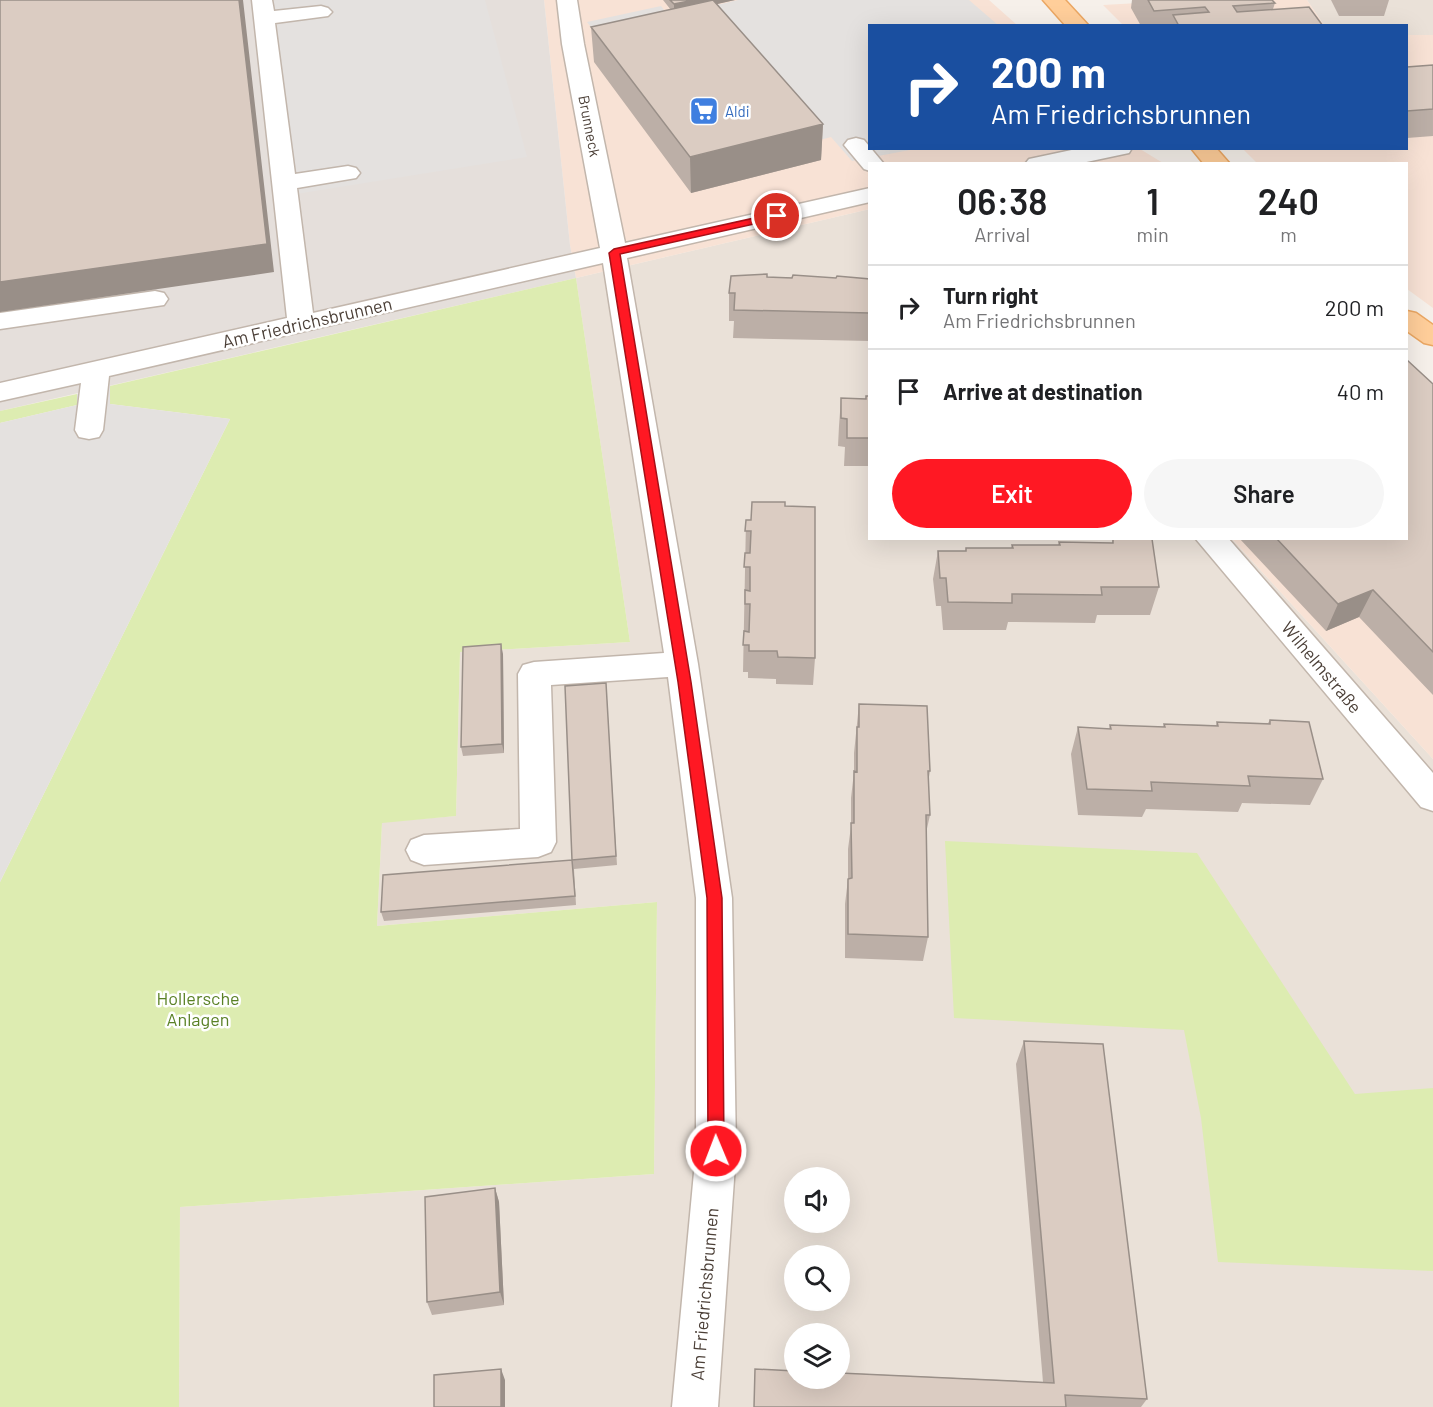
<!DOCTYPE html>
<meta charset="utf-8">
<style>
body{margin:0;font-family:Barlow,sans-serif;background:#f6f6f6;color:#202124;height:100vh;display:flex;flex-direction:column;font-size:22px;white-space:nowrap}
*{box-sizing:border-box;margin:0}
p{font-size:20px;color:#757577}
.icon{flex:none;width:33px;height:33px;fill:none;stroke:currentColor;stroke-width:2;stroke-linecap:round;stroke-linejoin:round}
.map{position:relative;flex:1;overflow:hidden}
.sheet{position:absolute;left:868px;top:162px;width:540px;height:378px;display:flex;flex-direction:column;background:#fff;border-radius:0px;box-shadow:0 6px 24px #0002}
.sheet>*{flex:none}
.banner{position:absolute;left:868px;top:24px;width:540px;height:126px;border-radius:0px;box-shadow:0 6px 24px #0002;background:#1a4fa0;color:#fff;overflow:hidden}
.fabs{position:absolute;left:784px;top:1167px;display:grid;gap:12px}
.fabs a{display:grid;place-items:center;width:66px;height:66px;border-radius:50%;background:#fff;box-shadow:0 6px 24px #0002;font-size:30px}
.pin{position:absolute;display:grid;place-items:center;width:51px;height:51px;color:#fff;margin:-26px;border:3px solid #fff;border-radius:50%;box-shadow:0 2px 6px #0007}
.me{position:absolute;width:66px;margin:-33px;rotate:359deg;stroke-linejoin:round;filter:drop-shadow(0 0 4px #0008)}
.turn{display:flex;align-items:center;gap:21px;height:126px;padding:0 24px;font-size:27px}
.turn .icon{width:78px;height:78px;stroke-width:2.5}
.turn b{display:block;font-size:42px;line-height:51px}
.eta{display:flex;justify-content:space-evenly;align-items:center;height:102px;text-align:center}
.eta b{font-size:36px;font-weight:600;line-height:42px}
.button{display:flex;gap:12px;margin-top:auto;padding:12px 24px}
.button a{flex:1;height:69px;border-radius:36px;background:#ff1823;color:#fff;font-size:24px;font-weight:600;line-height:69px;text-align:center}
.button a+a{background:#f6f6f6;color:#202124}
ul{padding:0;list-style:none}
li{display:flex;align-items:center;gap:18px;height:84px;padding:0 24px;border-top:2px solid #e0e0e0}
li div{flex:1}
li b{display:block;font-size:22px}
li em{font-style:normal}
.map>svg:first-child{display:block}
.residential{fill:#eae1d8;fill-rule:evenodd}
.commercial{fill:#f8e2d5}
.industrial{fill:#e5dfdb}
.green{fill:#ddecb1}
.parking{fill:#e4e1df}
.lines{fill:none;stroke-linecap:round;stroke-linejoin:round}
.minor-casing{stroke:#c2b6ac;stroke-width:3}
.major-casing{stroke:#eba763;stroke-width:3}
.minor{fill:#fff;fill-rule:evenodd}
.major{fill:#ffce9a;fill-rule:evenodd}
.wall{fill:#bcafa7}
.shaded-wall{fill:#998f88}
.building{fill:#dbccc2;stroke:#998f88;stroke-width:1.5}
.route{fill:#ff1823;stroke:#a61017;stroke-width:1.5}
.labels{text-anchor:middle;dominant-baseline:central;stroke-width:5;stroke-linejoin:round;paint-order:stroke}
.far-shop-label{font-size:15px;fill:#366cbe;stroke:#fff;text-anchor:start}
.far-street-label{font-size:15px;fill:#4b3f37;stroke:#fff}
.street-label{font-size:18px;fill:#4b3f37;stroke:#fff}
.park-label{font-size:18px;fill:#5a8126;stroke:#fff}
</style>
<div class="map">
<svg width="1433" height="1407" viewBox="0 0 1433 1407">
<rect width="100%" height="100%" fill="#f6f0ea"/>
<path class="residential" d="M1307,0H1433V35H1407V26L1324,25Z
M870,209V538L1232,539L1433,759V1407H179L180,1207L654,1174L657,902L377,926L382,822L456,816L460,652L630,642L576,278ZM795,1178H840V1222H795ZM795,1256H840V1300H795ZM795,1334H840V1378H795Z"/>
<path class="commercial" d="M544,0H989L1017,25L870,26V148L1140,149L1163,163L870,164V209L576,278L570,245Z
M1192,0H1307L1324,25H1123L1103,5Z
M1407,35H1433V308L1407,289V164L1257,163L1243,149L1407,148Z
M1433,387V759L1232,539L1407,538Z"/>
<path class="industrial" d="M0,0H544L570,245L576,278L0,411Z"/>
<path class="green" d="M576,278L630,642L460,652L456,816L382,823L377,926L657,902L654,1174L180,1207L179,1407H0V882L230,419L110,404V386Z
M77,394V405L0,423V411Z
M945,841L1197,853L1355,1094L1433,1088V1271L1218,1262L1201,1118L1184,1030L954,1018Z"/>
<path class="parking" d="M276,0H485L527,157L296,194L270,3Z
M738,0H969L998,25L870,26V148L915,149L852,161L831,137L809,143L613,56L587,22L661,6L669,16Z
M110,386V404L230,419L0,882V423L77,405V394Z"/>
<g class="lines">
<g class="minor-casing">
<path id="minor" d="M252,0H272L274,11L321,6L328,8L332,12L328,16L275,23L295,174L348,166L356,168L360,173L356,178L297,188L313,313L600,248L562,44L557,0H577L584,44L625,243L870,188V202L627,258L698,664L732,898L736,1151L718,1407H672L696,1151V898L668,677L551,685L556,842L551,852L538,857L424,865L411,860L406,850L411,840L424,835L520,829L518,674L523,665L534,662L664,653L603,263L109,376L103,430L99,437L89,439L79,437L75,430L81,383L0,401V383L287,318Z
M856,138L864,140L884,164H870V171L864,169L844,145L848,140Z
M1081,148H1132L1129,153L1077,164H1025L1029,159Z
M155,291L164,293L168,299L164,305L0,329V313Z
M1195,538H1228L1433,773V811L1421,807Z"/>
</g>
<g class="major-casing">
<path id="major" d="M1043,0H1065L1089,26H1066Z
M1191,148H1216L1230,164H1204Z
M1407,311L1416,313L1433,325V345L1424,343L1407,331Z"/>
</g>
<use href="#minor" class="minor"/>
<use href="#major" class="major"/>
</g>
<path class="wall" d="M663,0H735L716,4L823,124L821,160L691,193L594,62L591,27L671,10Z
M1132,0H1272L1275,3L1273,9L1323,26H1141L1131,8Z
M1331,0H1389L1384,16H1339Z
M1433,65V136L1407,138V67Z
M767,277L870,279V341L733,338L734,321H729V293Z
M1433,384V695L1359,617L1326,631L1239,538H1407Z
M870,396V466H844L845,447L838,446L839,426L841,398L866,399Z
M785,506L815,658L813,685L776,684V679L748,678V672H743L746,520H751Z
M1113,539L1159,587L1150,615H1097L1095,623L1008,622L1006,630H943L941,606H936L933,579L938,551H966V548H1011L1012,545H1058L1059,542L1112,543Z
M503,654L504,753L463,756L461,747Z
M606,683L617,865L574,869L576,905L384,921L381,912L572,860Z
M859,704L930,771L928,783L930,815L926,833L928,937L923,961L845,958V904L848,879V849L851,826V798L854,772V753Z
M1270,720L1323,779L1310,805L1242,803L1238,812L1146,809L1142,817L1078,815L1071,754L1078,727L1109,729L1110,725L1163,727L1164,724L1216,725L1217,722L1268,723Z
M1024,1041L1147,1399L1141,1407H754L755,1369L1043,1382L1016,1064Z
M495,1188L499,1202L504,1305L432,1315L427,1302Z"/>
<path class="shaded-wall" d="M239,0H243L274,272L0,312V282Z
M694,0H735L674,14V4Z
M823,124L821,160L691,193L690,157Z
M1373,590L1359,617L1326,631L1338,604Z
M501,644L503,654L504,753L502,744Z
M495,1188L499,1202L504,1305L500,1292Z
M501,1369L505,1380V1407H501Z"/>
<path class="building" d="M0,0H239L267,244L0,282Z
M670,0H694L674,4Z
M713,0L823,124L690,157L591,27Z
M1148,0H1272L1275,3L1233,6L1237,12L1309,7L1323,26H1179L1173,15L1209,12L1205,7L1154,11Z
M1433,65V109L1407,111V67Z
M767,274V277L792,278L793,275L836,278L837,276L870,279V313L734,310L735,293H729L731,276Z
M1407,360L1433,384V652L1373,590L1338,604L1276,538H1407Z
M866,396H870V438H847V419L841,418V398L866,399Z
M752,502H785V506L815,507V658L778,657L777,651H749V645H743L744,631L749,632L750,604H745V590L750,591V567H744L745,553H750L751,531H745L746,520H751Z
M1113,539H1152L1159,587H1101L1102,595L1012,594V603L948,602L946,578H940L938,551H966V548H1013L1012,545H1060L1059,542L1113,543Z
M501,644L502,744L461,747L463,647Z
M606,683L616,856L572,860L565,686Z
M859,704L927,706L930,771H928L930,815H926L928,937L848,934V879L852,878L851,823H854V771L857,772V727H859Z
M1270,720L1309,722L1323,779L1248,776L1250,786L1151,782L1152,791L1087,789L1078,727L1111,729L1110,725L1165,727L1164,724L1218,726L1217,722L1270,724Z
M572,860L575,896L381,912L383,875Z
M1024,1041L1103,1044L1147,1399L1065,1395L1066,1407H754L755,1369L795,1371V1378H840V1373L1054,1383Z
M495,1188L500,1292L427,1302L425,1197Z
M501,1369V1407H434V1375Z"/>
<path class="route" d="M777,213L781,214V218L620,254L691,682L722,898L724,1151L722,1157L716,1159L710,1157L708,1151L707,898L678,682L609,253L614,249Z"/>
<defs>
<g id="supermarket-square" transform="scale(1.5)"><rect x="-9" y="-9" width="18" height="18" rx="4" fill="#3f7fe0" stroke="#fff"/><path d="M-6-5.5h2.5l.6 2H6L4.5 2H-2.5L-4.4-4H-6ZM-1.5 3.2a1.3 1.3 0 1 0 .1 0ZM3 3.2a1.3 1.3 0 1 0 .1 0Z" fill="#fff"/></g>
</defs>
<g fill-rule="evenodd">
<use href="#supermarket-square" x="704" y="111"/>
</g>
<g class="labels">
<g class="far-shop-label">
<text x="725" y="111">Aldi</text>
</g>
<g class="far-street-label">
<text transform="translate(590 126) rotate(79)">Brunneck</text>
</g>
<g class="street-label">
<text transform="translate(307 322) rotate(-13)">Am Friedrichsbrunnen</text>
<text transform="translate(1322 667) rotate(50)">Wilhelmstraße</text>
<text transform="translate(704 1294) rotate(-85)">Am Friedrichsbrunnen</text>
</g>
<g class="park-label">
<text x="198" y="998">Hollersche<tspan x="198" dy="21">Anlagen</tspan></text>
</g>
</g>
</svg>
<div class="fabs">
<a><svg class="icon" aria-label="sound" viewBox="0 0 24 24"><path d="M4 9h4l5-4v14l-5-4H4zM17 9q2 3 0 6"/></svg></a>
<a><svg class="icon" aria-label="search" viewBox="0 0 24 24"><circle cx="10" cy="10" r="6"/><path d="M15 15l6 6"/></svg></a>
<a><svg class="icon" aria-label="layers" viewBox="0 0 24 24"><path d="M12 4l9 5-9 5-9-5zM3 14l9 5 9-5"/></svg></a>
</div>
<div class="pin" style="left:777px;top:216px;background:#d93025"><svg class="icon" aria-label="arrive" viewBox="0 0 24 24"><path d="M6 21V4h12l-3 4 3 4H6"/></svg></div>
<svg class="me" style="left:716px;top:1151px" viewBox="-20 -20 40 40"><circle r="17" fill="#ff1823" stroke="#fff" stroke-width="3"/><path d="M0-11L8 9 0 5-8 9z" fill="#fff"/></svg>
<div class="banner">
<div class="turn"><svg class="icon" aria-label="right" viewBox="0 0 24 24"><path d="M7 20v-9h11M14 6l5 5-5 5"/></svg><div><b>200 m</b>Am Friedrichsbrunnen</div></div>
</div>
<section class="sheet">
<div class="eta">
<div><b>06:38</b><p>Arrival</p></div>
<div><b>1</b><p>min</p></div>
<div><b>240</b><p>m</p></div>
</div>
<ul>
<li><svg class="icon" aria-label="right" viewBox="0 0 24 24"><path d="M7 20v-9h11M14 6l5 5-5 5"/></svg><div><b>Turn right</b><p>Am Friedrichsbrunnen</p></div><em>200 m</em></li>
<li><svg class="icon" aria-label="arrive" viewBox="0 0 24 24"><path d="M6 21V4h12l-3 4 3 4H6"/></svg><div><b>Arrive at destination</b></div><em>40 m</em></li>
</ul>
<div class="button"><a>Exit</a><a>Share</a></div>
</section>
</div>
